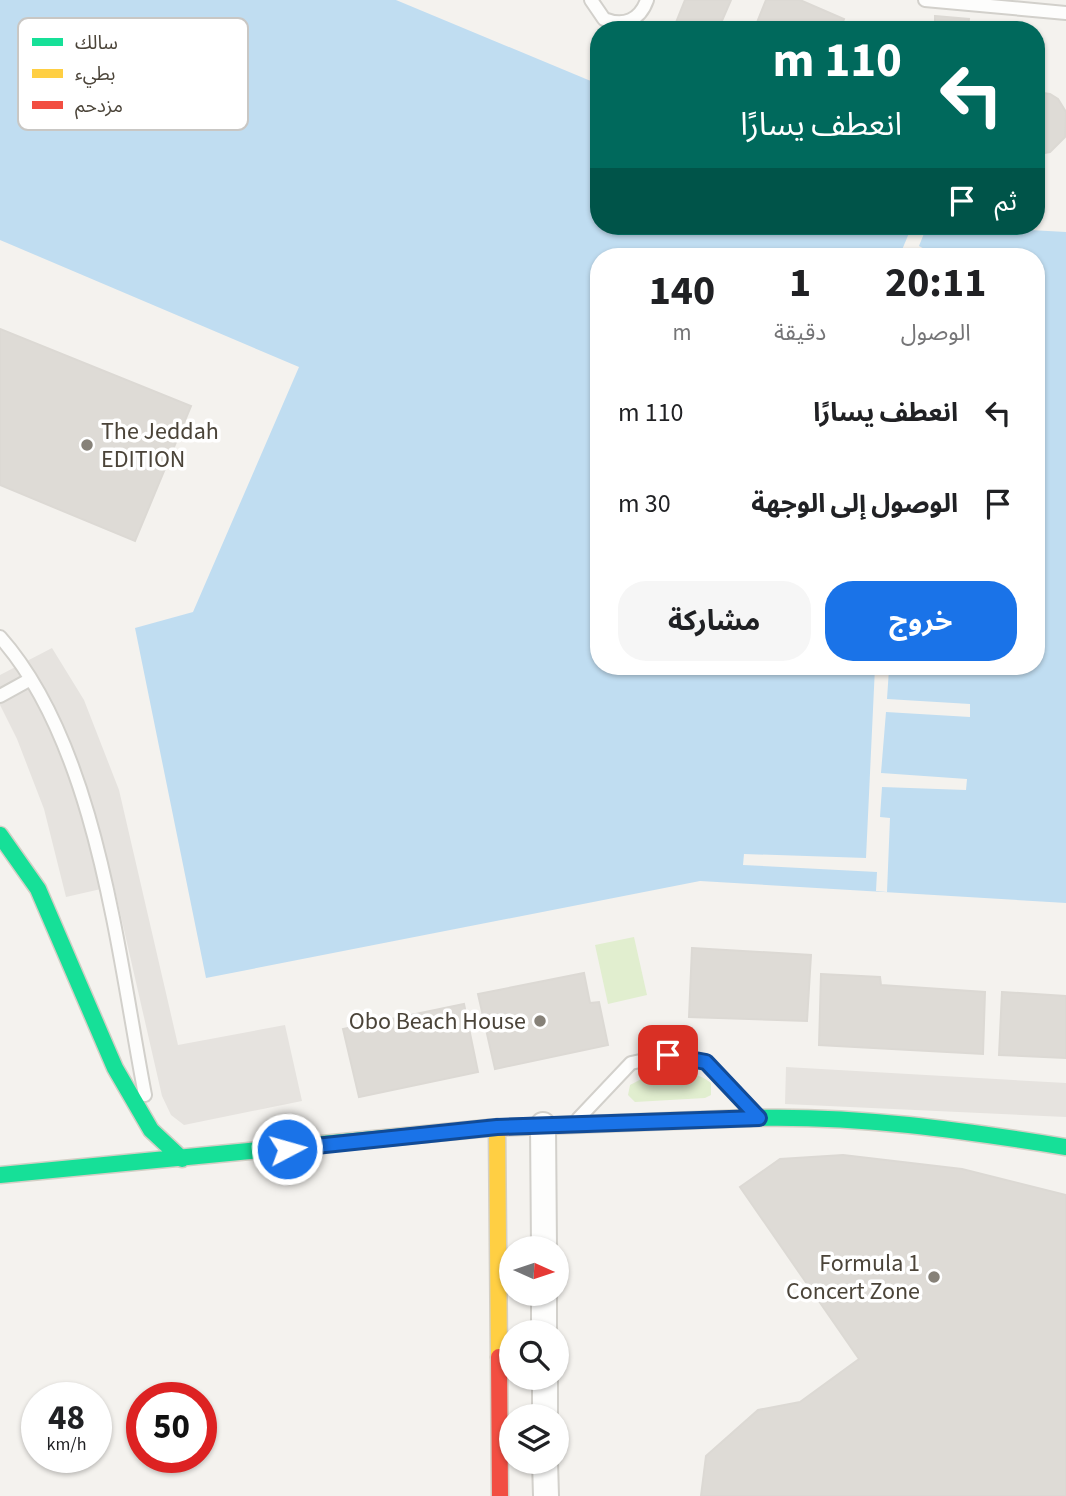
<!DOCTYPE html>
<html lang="ar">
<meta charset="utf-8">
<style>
body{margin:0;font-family:"Source Sans 3","Noto Sans Arabic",sans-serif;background:#f6f6f6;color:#202124;direction:rtl;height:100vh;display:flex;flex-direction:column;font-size:26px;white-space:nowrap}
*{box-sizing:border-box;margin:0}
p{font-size:23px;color:#757577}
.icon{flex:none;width:38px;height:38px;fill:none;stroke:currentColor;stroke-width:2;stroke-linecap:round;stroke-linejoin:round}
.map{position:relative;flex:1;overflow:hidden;direction:ltr}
.sheet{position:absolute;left:590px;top:248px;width:455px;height:427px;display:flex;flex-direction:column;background:#fff;border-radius:28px;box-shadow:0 2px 5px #0004;direction:rtl}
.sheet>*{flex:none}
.top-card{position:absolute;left:590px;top:21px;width:455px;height:214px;border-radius:28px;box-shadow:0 2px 5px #0004;direction:rtl;background:#00695c;color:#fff;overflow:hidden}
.needle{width:46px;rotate:93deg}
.fabs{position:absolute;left:499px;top:1236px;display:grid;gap:14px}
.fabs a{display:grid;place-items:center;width:70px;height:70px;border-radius:50%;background:#fff;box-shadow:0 2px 5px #0004;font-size:35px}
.speed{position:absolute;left:21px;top:1382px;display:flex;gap:14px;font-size:35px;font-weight:700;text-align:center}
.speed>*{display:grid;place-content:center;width:91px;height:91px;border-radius:50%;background:#fff;box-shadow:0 2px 5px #0004;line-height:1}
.speed small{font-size:18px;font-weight:400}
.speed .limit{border:10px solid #d22;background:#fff;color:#111}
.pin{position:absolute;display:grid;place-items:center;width:60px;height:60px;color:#fff;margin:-30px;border-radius:14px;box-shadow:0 4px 10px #0006}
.me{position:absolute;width:77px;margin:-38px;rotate:84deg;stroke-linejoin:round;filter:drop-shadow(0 0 5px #0008)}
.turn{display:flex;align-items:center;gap:24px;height:147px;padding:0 28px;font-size:32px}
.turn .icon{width:91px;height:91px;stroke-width:2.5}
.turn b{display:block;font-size:49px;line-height:60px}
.then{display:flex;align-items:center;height:66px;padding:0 28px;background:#0003;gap:14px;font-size:26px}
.eta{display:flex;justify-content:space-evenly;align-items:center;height:119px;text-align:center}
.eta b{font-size:42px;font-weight:700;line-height:49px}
.action{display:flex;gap:14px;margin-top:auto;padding:14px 28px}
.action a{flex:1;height:80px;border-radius:28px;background:#1a73e8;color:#fff;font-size:28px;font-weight:700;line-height:80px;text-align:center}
.action a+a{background:#f6f6f6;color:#202124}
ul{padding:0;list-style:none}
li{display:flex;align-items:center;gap:21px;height:91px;padding:0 28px}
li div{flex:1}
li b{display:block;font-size:26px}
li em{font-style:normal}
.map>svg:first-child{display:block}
.green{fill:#e1eecf}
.parking{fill:#e6e3df}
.water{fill:#c0ddf1;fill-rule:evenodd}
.pier{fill:#f4f2ee}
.building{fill:#dedbd6;stroke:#dcd9d4;stroke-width:2}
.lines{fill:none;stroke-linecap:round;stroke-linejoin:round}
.lane-casing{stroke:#d2d0cb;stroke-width:16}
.street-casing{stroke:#d2d0cb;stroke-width:28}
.fast-casing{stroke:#d3cfc5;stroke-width:19}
.slow-casing{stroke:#d3cfc5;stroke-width:19}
.jam-casing{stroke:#d3cfc5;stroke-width:19}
.lane{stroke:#fdfdfc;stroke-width:12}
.street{stroke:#fdfdfc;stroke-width:24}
.fast{stroke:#16e098;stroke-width:16}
.slow{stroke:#ffcf43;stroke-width:16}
.jam{stroke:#f24e42;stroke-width:16}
.route-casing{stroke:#114b97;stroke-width:18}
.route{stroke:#1a73e8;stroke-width:12}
.poi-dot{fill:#868178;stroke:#fff;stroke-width:2.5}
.labels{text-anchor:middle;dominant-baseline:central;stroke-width:7;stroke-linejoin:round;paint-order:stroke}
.poi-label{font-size:24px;fill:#4b4439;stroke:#fff;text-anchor:end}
.key{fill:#fff;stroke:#c9c7c4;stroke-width:2}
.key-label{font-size:19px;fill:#4b4439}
</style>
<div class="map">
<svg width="1066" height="1496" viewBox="0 0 1066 1496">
<rect width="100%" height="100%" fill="#f4f2ee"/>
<path class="green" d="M634,937L647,995L608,1004L595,945Z
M673,1072C688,1073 699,1073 711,1083V1095L705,1098L635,1102L628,1095L630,1085L653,1073Z"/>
<path class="parking" d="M52,648L84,700L119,790L178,1045L285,1025L302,1101L184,1125L171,1115L162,1096L114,886L66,897L44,809L17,739L0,705V675Z
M786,1067L1066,1083V1117L785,1104Z"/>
<path class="water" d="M0,0H396L598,84V226H958L1066,232V903L700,881L206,978L135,628L193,612L299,367L0,240ZM598,257H1036V667H598Z"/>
<path class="pier" d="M912,226H927L919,246L926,250L923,257H899Z
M875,667H1000V674L889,669L887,699L970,704V717L886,712L881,773L967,779L966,790L882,787L880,817L890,818L887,892L876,891L877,872L743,865L744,854L866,858Z"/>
<path class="building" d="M685,0H731L718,30H673Z
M766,0H800L844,19L840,30H754Z
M935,16L969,19L968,30H935Z
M1036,92L1050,94L1058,99L1066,112L1065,137L1050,152L1039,154H1036Z
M0,329L191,406L135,541L0,485Z
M692,948L811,955L807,1021L689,1017Z
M584,973L590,1003L599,1002L608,1045L495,1069L478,994Z
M821,974L880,977L881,985L985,992L983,1054L819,1045Z
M1002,992L1066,996V1058L999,1055Z
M464,1004L478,1072L359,1097L343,1029Z
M843,1155L962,1169L1066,1195V1496H701L706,1456L758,1410L800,1402L859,1359L740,1187L780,1159Z"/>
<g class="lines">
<g class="lane-casing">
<path id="lane" d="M591,0L604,19C624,27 640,20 647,0
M925,0L1066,13
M0,637C97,746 118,955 145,1095
M0,696L29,680
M578,1119L631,1063L668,1055L706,1062L754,1112"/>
</g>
<g class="street-casing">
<path id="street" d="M543,1125L544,1248
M544,1293V1332
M545,1377V1416
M545,1461L546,1496"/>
</g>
<g class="fast-casing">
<path id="fast" d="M0,835L38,889L115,1068L151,1130L182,1159
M750,1118C857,1115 961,1130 1066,1147
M0,1175L488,1128"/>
</g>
<g class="slow-casing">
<path id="slow" d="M497,1127L499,1357"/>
</g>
<g class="jam-casing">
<path id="jam" d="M488,1128L750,1118
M499,1357L500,1496"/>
</g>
<use href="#lane" class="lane"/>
<use href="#street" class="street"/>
<use href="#fast" class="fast"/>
<use href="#slow" class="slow"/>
<use href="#jam" class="jam"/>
</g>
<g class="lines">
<g class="route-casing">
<path id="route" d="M287,1149L497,1127L759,1118L706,1062L668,1055"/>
</g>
<use href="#route" class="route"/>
</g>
<g class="poi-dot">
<circle cx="87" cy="445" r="7"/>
<circle cx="540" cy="1021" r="7"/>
<circle cx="934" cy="1277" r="7"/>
</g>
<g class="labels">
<g class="poi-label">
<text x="101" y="431" text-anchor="start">The Jeddah<tspan x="101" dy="28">EDITION</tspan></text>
<text x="526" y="1021">Obo Beach House</text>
<text x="920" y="1263">Formula 1<tspan x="920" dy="28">Concert Zone</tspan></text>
</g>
</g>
<rect x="18" y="18" width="230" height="112" rx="10" class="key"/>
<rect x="32" y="38" width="31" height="8" fill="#16e098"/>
<rect x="32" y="69" width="31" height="9" fill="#ffcf43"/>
<rect x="32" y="101" width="31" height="8" fill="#f24e42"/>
<g class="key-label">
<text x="75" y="49">سالك</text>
<text x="75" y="80">بطيء</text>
<text x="75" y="112">مزدحم</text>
</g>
</svg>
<div class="fabs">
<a><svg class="needle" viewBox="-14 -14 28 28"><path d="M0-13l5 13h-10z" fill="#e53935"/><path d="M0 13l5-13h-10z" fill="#757577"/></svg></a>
<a><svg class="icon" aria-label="search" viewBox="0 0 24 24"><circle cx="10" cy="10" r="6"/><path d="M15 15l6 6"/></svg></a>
<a><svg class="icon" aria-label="layers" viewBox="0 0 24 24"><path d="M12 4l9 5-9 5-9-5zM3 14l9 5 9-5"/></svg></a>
</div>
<div class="speed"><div>48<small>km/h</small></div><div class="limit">50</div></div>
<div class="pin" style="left:668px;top:1055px;background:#d93025"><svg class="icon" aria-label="arrive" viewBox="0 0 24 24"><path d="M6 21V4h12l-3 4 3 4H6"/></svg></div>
<svg class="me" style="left:287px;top:1149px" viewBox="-20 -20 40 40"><circle r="17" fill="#1a73e8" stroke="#fff" stroke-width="3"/><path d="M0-11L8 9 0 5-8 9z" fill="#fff"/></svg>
<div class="top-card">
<div class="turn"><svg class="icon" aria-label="left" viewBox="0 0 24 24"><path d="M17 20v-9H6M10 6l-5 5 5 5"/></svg><div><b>110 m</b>انعطف يسارًا</div></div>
<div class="then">ثم<svg class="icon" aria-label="arrive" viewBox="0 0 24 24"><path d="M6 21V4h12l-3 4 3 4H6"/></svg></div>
</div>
<section class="sheet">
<div class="eta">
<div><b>20:11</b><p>الوصول</p></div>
<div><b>1</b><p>دقيقة</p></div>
<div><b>140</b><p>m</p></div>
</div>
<ul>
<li><svg class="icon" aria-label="left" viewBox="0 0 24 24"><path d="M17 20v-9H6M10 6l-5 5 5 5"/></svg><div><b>انعطف يسارًا</b></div><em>110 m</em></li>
<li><svg class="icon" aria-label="arrive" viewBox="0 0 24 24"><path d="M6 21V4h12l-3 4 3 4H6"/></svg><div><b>الوصول إلى الوجهة</b></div><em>30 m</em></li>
</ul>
<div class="action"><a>خروج</a><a>مشاركة</a></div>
</section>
</div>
